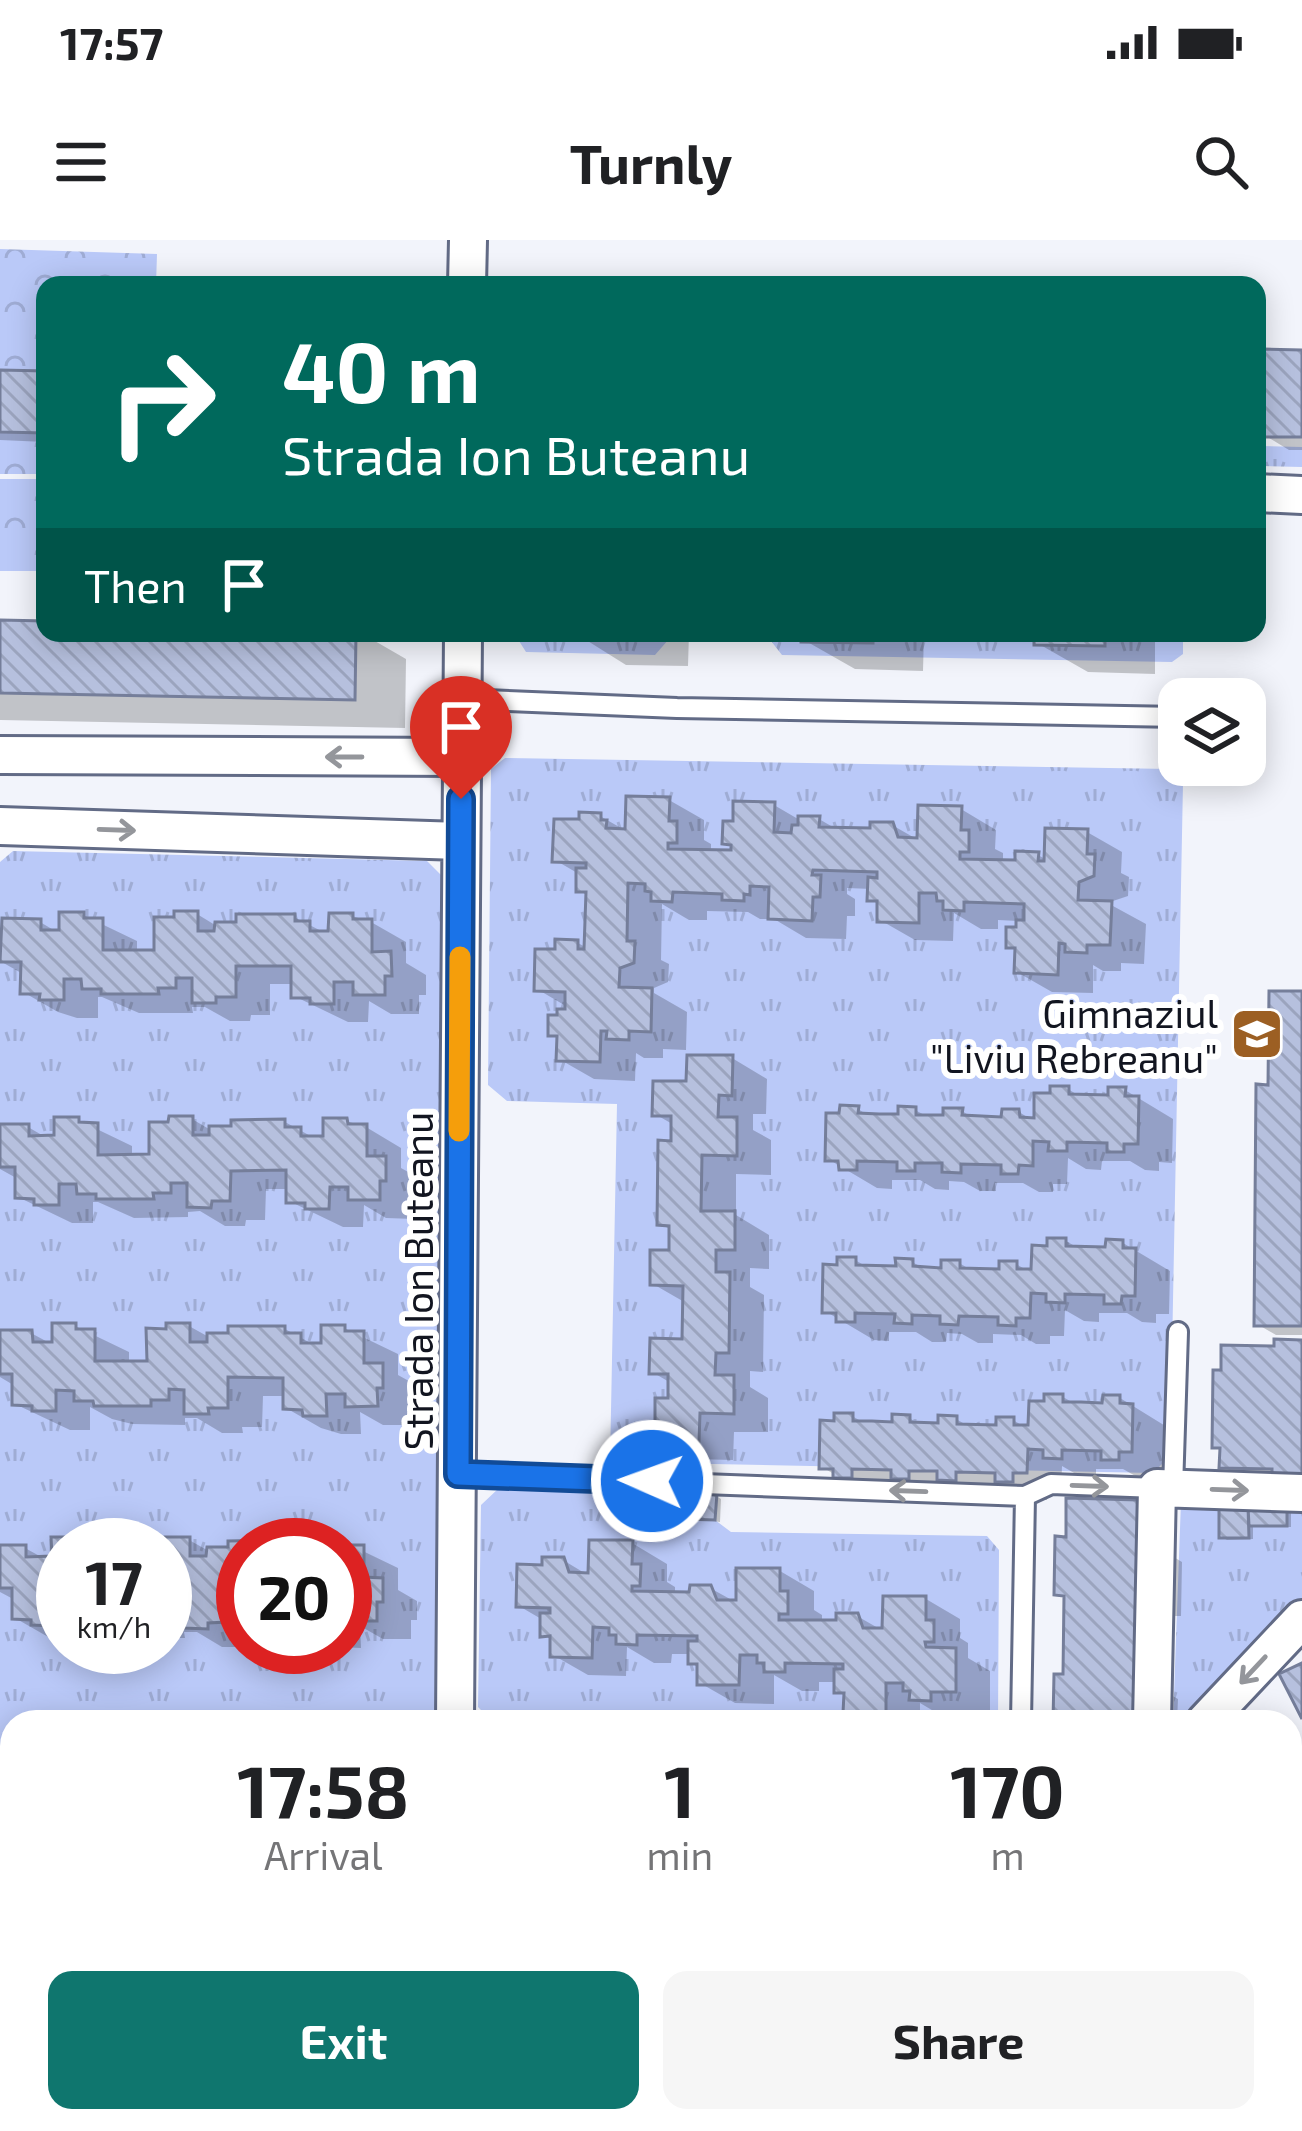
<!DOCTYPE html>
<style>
body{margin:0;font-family:"Exo 2",sans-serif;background:#f6f6f6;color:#202124;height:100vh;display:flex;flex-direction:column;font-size:45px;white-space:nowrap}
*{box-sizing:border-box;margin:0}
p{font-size:39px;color:#757577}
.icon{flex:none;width:66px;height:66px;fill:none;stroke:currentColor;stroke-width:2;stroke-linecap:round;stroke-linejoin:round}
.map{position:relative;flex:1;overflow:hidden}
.side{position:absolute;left:0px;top:1470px;width:1302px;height:423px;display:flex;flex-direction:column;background:#fff;border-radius:36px 36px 0 0;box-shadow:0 6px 30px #0003}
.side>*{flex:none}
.top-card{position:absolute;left:36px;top:36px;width:1230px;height:366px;border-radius:24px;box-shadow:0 6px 30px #0003;background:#00695c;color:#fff;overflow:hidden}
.controls{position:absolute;left:1158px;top:438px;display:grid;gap:24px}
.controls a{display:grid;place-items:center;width:108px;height:108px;border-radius:24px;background:#fff;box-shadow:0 6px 30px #0003;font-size:60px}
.speed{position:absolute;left:36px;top:1278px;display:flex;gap:24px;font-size:60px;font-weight:700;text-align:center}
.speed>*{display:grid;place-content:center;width:156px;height:156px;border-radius:50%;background:#fff;box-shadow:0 6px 30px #0003;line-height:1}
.speed small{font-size:30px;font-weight:400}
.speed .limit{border:18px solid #d22;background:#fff;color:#111}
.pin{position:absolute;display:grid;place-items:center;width:102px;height:102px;color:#fff;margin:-123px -51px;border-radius:50% 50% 50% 0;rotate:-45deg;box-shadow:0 0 12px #0007}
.pin .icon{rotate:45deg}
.me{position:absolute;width:132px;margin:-66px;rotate:272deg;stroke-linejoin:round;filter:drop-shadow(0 0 9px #0008)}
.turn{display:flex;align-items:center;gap:42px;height:252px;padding:0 48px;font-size:54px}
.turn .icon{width:156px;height:156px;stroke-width:2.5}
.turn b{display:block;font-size:84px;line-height:102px}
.then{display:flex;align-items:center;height:114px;padding:0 48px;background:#0003;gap:24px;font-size:45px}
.eta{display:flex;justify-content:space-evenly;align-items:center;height:204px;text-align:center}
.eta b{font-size:72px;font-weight:700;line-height:84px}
.primary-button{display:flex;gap:24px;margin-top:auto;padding:24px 48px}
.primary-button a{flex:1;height:138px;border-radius:24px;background:#0f766e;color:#fff;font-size:48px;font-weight:700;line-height:138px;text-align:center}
.primary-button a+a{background:#f6f6f6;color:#202124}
.status{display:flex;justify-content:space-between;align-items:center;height:84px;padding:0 60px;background:#fff;direction:ltr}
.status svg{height:33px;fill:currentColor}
header{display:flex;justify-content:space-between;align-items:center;height:156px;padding:0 48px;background:#fff;font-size:54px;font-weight:700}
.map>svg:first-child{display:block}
.grass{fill:url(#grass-tufts);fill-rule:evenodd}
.park{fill:url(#park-crowns)}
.shadow{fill:#0003}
.building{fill:url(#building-back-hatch);stroke:#757e9a;stroke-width:3}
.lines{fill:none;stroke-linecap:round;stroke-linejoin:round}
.service-casing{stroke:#626b86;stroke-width:24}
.minor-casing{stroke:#626b86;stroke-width:42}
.service{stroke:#fff;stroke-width:18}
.minor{stroke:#fff;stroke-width:36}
.oneway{stroke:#94969b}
.route-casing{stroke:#114b97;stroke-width:30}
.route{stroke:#1a73e8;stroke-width:21}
.slow{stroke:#f59e0b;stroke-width:21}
.labels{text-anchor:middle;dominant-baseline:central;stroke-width:12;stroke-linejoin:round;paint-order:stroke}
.poi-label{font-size:39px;fill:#121520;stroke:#fff;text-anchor:end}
.street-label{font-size:39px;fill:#121520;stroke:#fff}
</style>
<div class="status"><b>17:57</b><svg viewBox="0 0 49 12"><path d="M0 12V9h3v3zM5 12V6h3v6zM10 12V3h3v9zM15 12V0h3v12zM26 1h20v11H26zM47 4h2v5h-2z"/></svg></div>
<header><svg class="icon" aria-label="menu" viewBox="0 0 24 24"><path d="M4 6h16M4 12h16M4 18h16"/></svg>Turnly<svg class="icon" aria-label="search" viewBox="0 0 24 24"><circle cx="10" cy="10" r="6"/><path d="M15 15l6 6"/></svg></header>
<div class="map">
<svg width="1302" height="1891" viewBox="0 0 1302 1891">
<defs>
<pattern id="grass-tufts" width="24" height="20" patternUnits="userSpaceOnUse" patternTransform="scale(3)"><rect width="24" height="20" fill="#bac9f8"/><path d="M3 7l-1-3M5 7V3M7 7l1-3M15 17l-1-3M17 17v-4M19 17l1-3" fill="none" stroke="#9facd4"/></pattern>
<pattern id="park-crowns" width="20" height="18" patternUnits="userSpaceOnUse" patternTransform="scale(3)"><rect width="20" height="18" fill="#bac9f8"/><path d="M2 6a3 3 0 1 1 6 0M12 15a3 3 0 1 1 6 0" fill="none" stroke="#9facd4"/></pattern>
<pattern id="building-back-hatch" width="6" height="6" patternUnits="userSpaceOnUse" patternTransform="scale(3)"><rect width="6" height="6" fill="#b6c0de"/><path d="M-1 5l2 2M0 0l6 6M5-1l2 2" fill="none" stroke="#9ba4be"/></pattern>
</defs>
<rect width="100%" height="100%" fill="#f2f4fb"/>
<path class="grass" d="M1262,206L1302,207V227L1262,226Z
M514,393L637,398L638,393H669V399L655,415L526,412Z
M771,393L873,402V393H1034V405L1104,406L1105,393H1183V414L1172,422L782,415L771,401Z
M505,518L1171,529L1183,543L1170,1216L1153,1233L610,1222L617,864L507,861L488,845L491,529Z
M13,611L427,621L444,638L438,1482H12V1635H0V622ZM63,1305H165V1407H63ZM243,1305H345V1407H243Z
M499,1248L683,1251L682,1279L715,1280L731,1292L987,1296L999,1310L998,1482H493L478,1467L481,1265Z
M1181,1261L1302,1265V1366L1186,1482H1173Z
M0,1695L12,1696V1881H157V1891H0Z
M328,1881H506V1891H327Z
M598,1881H795L797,1891H598Z"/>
<path class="park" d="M0,9L157,14L156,45H45V234H0Z
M0,239H45V331H0Z"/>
<path class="shadow" d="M1302,113V210H1289L1264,195Z
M0,133L45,134V202L0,200Z
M0,383L45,384V393H361L406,419L405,488L0,480Z
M575,393H689L688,426L626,425Z
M804,393H924L923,431L855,429L804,400Z
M1037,393H1155V434L1088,432L1037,403Z
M669,560L704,580V600L711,604V613H734V608L725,603L774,565L798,579H819L838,590L873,591L892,585L920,601L961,569L996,590L995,609L1003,613V623L1038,615L1047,620L1087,592L1122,612L1121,633L1129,637L1128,656L1113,661V666L1146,684L1144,724L1121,723V731H1103L1093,725V753L1052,752L1017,732L1018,712L1009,706L1018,690L1019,681L998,680V689H981L954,673L953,701L915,700L880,680V665L870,659L871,649L847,648V654L855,659V676H847L846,699L806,698L774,679H760L748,672L707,671V680H689L662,664L661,720L669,724L668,742L654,748V753L687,772L686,810L663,809V818H644L636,813L635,841L594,839L559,819L560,800L551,794L576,772L537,749L558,712L578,703L587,708L588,656L579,650V634L555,620L582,582L600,576L628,592Z
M197,674L215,685L294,677L327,694L352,676L371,682L406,702V723L426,735V755H419V774H391L369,761L368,782H348L294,756V744H270V775H251L250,781H230L205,767H192L193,773H139L102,757H98V778H77L58,772L23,752V734L0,721V701L40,682L62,695L83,675L137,701V713H157Z
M1302,754V1095H1276L1257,1084L1271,848Z
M732,818L767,839L766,874H753V890L771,900V935L736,934V975L769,995V1029L750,1028V1047L764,1055L763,1132L750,1131V1147L768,1158V1192H734L733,1220L693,1219L658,1199L671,1161V1143L652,1132L685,1102L686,1063L653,1044L672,1013V990L660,984L674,885L655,874L689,844Z
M1068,849L1081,857L1110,858L1125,850L1173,879L1172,923L1159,922V931L1145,930L1130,921H1102L1101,930L1086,929L1068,918L1067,944H1053V952H1039L1023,943H995L996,951H980L964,942L949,941V950L935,949L920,940H892V949L877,948L828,919L858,869L871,877H901L915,870L930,878L962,871L975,879L1004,880L1019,872L1037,883Z
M192,879L209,889L285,882L316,899H327L346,881L366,887L401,908V928L421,939L420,959H414V979L386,978L364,965L363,987H343L289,961V949H266L265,980H246L245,986H225L200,971L188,972V977L134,978L98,962H93V983H72L18,957V939L0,929V887H28L47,898H57L78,880L132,906V917H152Z
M1066,1001L1080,1009L1108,1010L1123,1003L1170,1031L1169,1074H1156V1083L1142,1082L1127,1073H1099V1082L1084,1081L1065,1070L1064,1096H1050V1104H1036L1021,1095L993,1094V1103H978L962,1094L947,1093L946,1102H932L916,1092H889V1101L874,1100L825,1071L840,1028L855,1020L869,1028L899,1029L912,1022L927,1030L944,1031L959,1023L973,1031L1002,1032L1016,1024L1030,1032L1050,1009Z
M75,1086L129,1112V1124H150L169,1092L189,1086L207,1096L285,1089L316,1106H324L344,1088L398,1114V1135L418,1146V1166H412V1185H383L360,1172L361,1194H341L321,1188L286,1168V1156H263L262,1187H242L243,1193H222L197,1178H185V1185L132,1184L112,1179L90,1167V1190H70L15,1164V1146L0,1137V1093H31L55,1106Z
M1302,1103V1245L1241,1237L1222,1226L1223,1210L1215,1206L1277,1109Z
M1063,1157L1077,1165L1105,1166L1120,1158L1167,1187L1166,1230H1153V1238H1139L1123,1229H1096V1237H1081L1062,1226L1061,1252H1048L1047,1260L871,1256L822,1227L837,1184L852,1176L866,1184L896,1185L909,1178L923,1186H941L956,1179L970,1187L999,1188L1013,1180L1031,1191Z
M716,1256L721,1259L720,1282L685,1277Z
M1222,1269H1286L1291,1272V1287H1253V1299L1227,1300L1222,1297Z
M54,1300H75L83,1305H63V1400L50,1398L15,1378V1360L0,1352V1308H25L45,1319H55Z
M189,1300L207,1310H231V1304L284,1305H243L242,1407H222L197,1392H184L185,1398H165V1306Z
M1069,1300L1172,1316L1182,1322L1181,1376H1171L1169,1454L1178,1459L1177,1482H1056L1066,1437L1067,1359L1057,1354Z
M344,1302L398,1328V1350L417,1361V1380H411V1399H383L360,1386L361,1408L338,1407H345V1305H323Z
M632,1303L667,1324V1342L675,1347V1355L710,1348L739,1364L780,1331L814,1351V1370L822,1375V1383L857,1376L885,1392L926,1359L960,1379V1398L968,1403V1418L990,1431V1470H965V1479H947L920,1463V1482H865L846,1471L847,1457L837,1451V1442H819V1451H802L774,1435V1464L735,1463L700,1443V1428L691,1423V1414H672L671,1423H654L627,1407L626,1436L588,1435L553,1415V1400L543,1395V1380L519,1366L545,1328L563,1320L591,1337Z
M1290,1634L1302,1658V1891H1285L1280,1881H1290Z
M0,1739L12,1740V1814L0,1813Z"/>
<path class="building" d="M1263,109L1302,110V197H1261Z
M0,130L45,131V193L0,192Z
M0,380L45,381V393H356L355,460L0,453Z
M572,393H638V398L572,397Z
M801,393H873V403L801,402Z
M1034,393H1105V406L1034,405Z
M626,556L670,557L669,581H677V603H668V609L731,610V605L722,604L723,581H733V561L775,562L774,592L791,593L792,585H798V576H820L819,587L870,588V582H893L898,597L917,598L918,565L962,566L961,590H969V612H960V619L1015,620V611L1039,612L1038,621H1044L1045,588L1088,589L1087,614H1095L1094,636L1079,642L1078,660L1112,661L1110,705H1087V713L1065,712V704L1059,703L1058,735L1014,733L1015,708H1006V687H1016V680H1024V664L964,662V671L943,670V661H937L936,653H919V683L877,682V661H867L868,637L877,638V632L813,630L812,635H821L820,657H813L812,681L768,679L769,647L750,646V655L744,654V661L722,660V654L673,652L672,662L651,661V652L645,651V644L628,643L627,701H635L634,723L620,728L619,747L652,748L651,792L629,791V800L606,799L607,791H601L600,822L556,821L557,796H548V775H557V769H565V752L534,751L535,709H555V699L578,700V709H584L586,652H576V628H586V623L552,622L554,579H579V572L601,573V580H607L606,588L625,589Z
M174,671H198V691H214L215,682H236V674H295V681H310V691H328L329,673H353V679H372V712L391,711L392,736H385V755H353V742H334V764H310V758H291V726H236V757H216V763H192V738H176V748H158L159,754H101V749H82L81,739H64V760H39L40,754H20L21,722H0L2,678L41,679V690H59V672H84V678H103V710H154V677H174Z
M1269,751H1302V1086H1254L1256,844L1268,845Z
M687,815H733L732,856L719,855L718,877H737V916L702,915L701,971H735V1010H716V1032H730L729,1113H716L715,1135H734V1174L700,1173L699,1202L655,1201V1158H668V1134H649L650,1098L682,1099L683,1046L650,1045V1010H669V986L657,985L658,900L671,901V876H652L653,841H686Z
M1050,846H1069V854L1108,855V847H1126L1125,856H1139L1138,904H1124V912H1107V903L1067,902V911H1048L1049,902L1033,901V926L1019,925L1018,934H1001V925L961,924V933L942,932V923H915V931H897V922L857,921V930H839L838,921H825L826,873H839L840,865L859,866L858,873L879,874H898V866L916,867V875H943V868H963L962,875L1001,877L1002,869H1019L1020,877L1034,878V853H1050Z
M169,876H193V895H209V886H231V880L285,879V887H301V896H323V878H347L348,884H367V916H386V941H380V960H348V947H330L329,969H305V963H286V930L231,931L230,961H212L211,968L187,967V943H171V953H153L154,959H96V954H77L76,944H59V965H34V959L15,958V927H0V884H29V896L54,895V877H79V882L98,883V915L149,914V882H168Z
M1047,998H1066V1006L1105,1007L1106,999L1123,1000V1008H1136L1135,1056H1122L1121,1064H1104V1055L1065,1054V1063L1046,1062V1054L1031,1053L1030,1078H1016V1086L998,1085V1077L959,1076L958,1085L940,1084V1076L912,1075V1084L894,1083L895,1074L855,1073V1082H836V1073H822L823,1024L837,1025V1017H856V1025L896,1026L895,1018L913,1019V1026L941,1028V1020H960V1028L999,1029V1021H1017V1029H1031L1032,1005L1047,1006Z
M52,1083H76V1089H95V1121H147L146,1088L166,1089V1083H190V1102H207V1093H228V1086H285V1093H301V1103H321V1085H345V1091H364V1123H383V1148H377L378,1166L345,1167V1154H326L327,1176H303L302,1170L283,1169V1138L228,1137V1168H208L209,1174H184V1150L169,1149V1160H151V1166H94L93,1161H74V1151L56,1150V1171H32V1166L12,1165V1134H0V1090H32L33,1102H52Z
M1274,1099L1302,1100V1236H1272V1229L1219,1228L1220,1208H1212L1213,1130H1221V1105L1274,1106Z
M1044,1154H1063V1162H1081L1102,1163L1103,1155H1120V1163L1133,1164L1132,1212H1119V1220H1101V1211L1062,1210V1219L1043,1218V1210L1028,1209L1027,1233H1013V1242H995V1233L956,1232V1241L937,1240V1231H909V1239H891V1230L852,1229V1238H833V1229H819L820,1180L834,1181V1173H853V1181H872L892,1182V1174L910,1175V1182L938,1183V1175L957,1176V1184L996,1185V1177H1014V1185H1028L1029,1161H1044Z
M683,1251L717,1253L715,1280L682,1279Z
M1066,1258L1139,1260L1138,1298H1148L1143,1482H1053L1054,1434H1063L1064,1356L1054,1355L1055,1296L1066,1297Z
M1219,1266H1248L1249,1298H1219Z
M1248,1266H1287V1286H1249Z
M51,1297H76V1303L95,1305H63V1365L56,1364L55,1386L31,1385V1380L12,1379V1348H0V1305H26V1317L52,1316Z
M165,1297H190V1316H206L207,1307H228V1301L282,1300V1305H243V1352H228L227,1382L208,1383V1389L184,1388V1364H168V1374H165V1305H146L165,1303Z
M320,1299H344L345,1305H364V1337L383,1338V1362H377V1381H345V1305H320Z
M589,1300H633L632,1324H641L640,1346H632V1351L689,1352L690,1345H711L717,1360H736V1328H780V1351H788V1374H779V1380H836V1373H858L863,1388H882L883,1356H926V1380H934V1402H925L926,1407L956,1408V1452H931V1461L909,1460L910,1451H903V1443H886V1474L843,1473L844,1453H834V1429H843V1424L785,1423V1432H764V1423H757V1415H740L739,1445H697V1424H688V1401H697V1396L637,1395V1405L616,1404V1395H609V1388L593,1387L592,1418L550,1417V1396L540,1397V1373H550V1368L516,1367L517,1324L542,1325V1317H564L569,1332L588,1333Z
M1302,1423V1479L1279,1434Z
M0,1525H12V1599H2Z
M1290,1694L1302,1718V1891H1282L1277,1881H1290Z
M0,1736H11V1802H0Z
M673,1887V1891H629V1888Z"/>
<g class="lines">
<g class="service-casing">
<path id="service" d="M462,459L677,468L1179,477
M458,1235L1025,1256L1051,1244L1157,1248
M1173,1249L1178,1092
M1021,1482L1025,1256
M1290,1606L1302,1631
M1216,1881L1220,1891"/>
</g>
<g class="minor-casing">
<path id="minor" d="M467,45L468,0
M1257,253L1302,255
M0,515L461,517
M0,586L460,601
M455,1482L463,393
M1152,1482L1157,1248L1302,1253
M1205,1482L1302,1379
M0,1665H12
M549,1891V1881"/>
</g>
<use href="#service" class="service"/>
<use href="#minor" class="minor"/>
</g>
<defs><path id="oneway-shaft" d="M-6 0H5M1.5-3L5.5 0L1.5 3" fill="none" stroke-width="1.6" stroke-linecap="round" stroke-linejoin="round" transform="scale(3)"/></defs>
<g class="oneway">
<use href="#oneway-shaft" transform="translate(344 517) rotate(-180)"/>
<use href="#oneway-shaft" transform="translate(117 590) rotate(2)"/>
<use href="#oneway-shaft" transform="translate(1090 1246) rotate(2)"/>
<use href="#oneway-shaft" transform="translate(1230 1250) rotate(2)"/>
<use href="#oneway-shaft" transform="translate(908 1251) rotate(-178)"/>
<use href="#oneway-shaft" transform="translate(1253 1430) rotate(133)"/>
</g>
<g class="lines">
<g class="route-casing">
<path id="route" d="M461,559L458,1234L652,1241"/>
</g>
<use href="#route" class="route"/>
<path class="slow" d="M459,891L460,717"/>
</g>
<defs>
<g id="school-square" transform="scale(2.7)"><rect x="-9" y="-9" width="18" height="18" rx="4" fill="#9c5f23" stroke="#fff"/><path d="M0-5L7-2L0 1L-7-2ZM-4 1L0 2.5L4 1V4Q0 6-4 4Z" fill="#fff"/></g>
</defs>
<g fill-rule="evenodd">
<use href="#school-square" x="1257" y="794"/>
</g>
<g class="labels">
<g class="poi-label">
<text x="1218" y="772">Gimnaziul<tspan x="1218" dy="45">"Liviu Rebreanu"</tspan></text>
</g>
<g class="street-label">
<text transform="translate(417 1041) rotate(-90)">Strada Ion Buteanu</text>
</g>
</g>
</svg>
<div class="controls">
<a><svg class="icon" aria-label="layers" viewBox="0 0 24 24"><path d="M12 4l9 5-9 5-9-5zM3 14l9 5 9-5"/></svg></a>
</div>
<div class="speed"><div>17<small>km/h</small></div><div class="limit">20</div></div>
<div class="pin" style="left:461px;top:559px;background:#d93025"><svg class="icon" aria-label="arrive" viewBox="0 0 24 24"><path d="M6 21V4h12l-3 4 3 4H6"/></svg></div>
<svg class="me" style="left:652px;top:1241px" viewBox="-20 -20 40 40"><circle r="17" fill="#1a73e8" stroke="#fff" stroke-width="3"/><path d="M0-11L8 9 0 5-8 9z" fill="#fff"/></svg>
<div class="top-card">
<div class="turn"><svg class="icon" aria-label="right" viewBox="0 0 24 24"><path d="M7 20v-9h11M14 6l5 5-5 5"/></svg><div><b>40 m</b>Strada Ion Buteanu</div></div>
<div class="then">Then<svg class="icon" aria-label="arrive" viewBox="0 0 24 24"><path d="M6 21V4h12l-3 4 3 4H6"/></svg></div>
</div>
<section class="side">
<div class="eta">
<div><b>17:58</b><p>Arrival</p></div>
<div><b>1</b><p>min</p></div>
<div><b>170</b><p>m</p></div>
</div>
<div class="primary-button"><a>Exit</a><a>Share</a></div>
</section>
</div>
